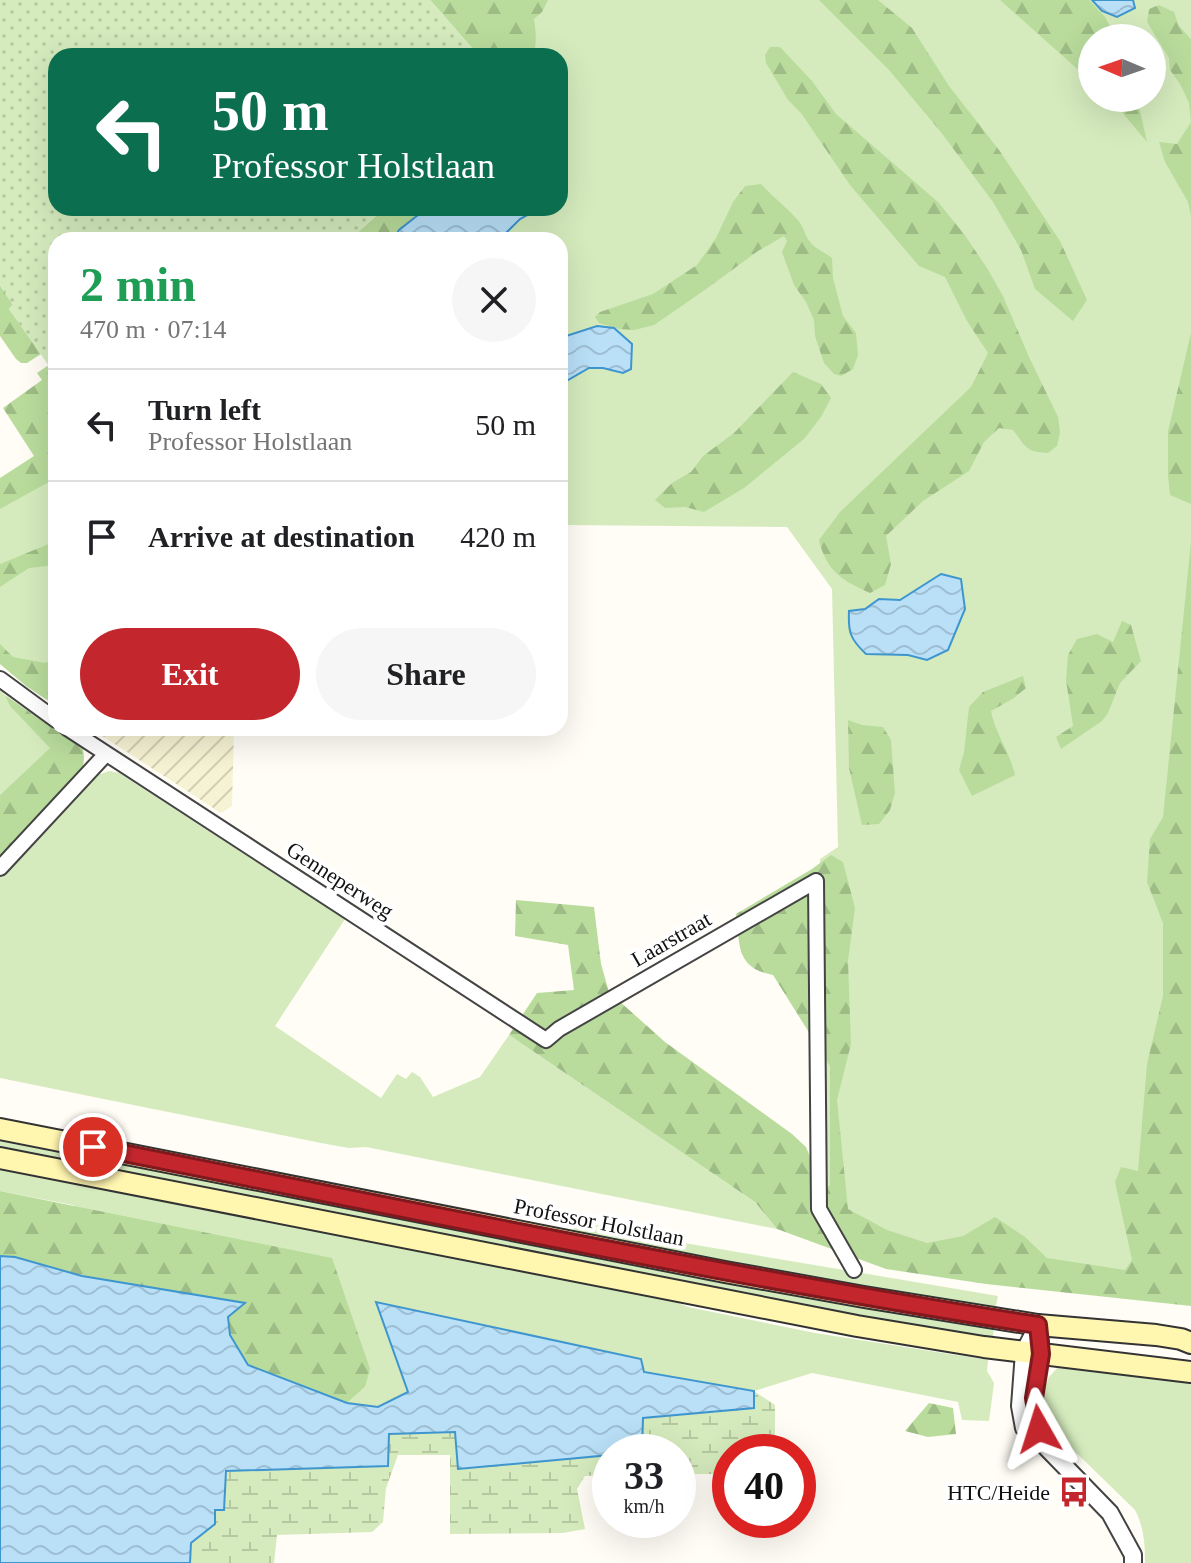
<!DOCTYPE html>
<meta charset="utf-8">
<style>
body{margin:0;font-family:Georgia,serif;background:#f6f6f6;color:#202124;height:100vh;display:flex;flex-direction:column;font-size:30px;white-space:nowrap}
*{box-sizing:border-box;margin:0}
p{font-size:26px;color:#757577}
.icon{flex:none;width:44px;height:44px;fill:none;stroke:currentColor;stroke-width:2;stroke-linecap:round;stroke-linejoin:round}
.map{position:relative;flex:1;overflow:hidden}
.details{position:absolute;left:48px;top:232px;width:520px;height:504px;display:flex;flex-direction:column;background:#fff;border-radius:24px;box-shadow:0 8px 32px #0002}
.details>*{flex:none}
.banner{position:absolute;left:48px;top:48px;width:520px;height:168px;border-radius:24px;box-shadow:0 8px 32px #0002;background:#0b6e4f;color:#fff;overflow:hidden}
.needle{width:52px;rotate:272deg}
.fabs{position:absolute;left:1078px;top:24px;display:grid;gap:16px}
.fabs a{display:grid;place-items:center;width:88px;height:88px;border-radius:50%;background:#fff;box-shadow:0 8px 32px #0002;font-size:40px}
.speed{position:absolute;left:592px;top:1434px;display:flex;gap:16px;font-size:40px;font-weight:700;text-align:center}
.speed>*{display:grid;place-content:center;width:104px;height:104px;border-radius:50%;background:#fff;box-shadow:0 8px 32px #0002;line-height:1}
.speed small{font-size:20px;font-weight:400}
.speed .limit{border:12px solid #d22;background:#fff;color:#111}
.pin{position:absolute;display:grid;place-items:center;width:68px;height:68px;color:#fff;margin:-34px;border:4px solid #fff;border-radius:50%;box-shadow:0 2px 8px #0007}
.me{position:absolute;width:88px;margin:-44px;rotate:354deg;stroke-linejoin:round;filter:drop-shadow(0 0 6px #0008)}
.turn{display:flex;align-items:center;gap:28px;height:168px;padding:0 32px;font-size:36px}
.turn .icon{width:104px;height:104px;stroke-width:2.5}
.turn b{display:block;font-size:56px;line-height:68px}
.round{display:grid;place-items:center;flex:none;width:84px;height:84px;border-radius:42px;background:#f6f6f6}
.head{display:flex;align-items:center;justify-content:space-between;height:136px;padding:0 32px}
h1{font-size:48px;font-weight:600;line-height:60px;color:#1e9e55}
.button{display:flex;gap:16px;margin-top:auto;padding:16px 32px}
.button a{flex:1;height:92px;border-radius:48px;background:#c4262e;color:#fff;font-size:32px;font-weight:600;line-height:92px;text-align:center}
.button a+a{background:#f6f6f6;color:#202124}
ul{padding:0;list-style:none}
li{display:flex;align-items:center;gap:24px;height:112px;padding:0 32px;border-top:2px solid #e0e0e0}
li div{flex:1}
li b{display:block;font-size:30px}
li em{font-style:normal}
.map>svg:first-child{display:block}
.farmland{fill:url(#farmland-furrows)}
.grass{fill:#d5ebbd;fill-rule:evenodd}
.forest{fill:url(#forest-firs)}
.wetland{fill:url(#wetland-marsh)}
.park{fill:url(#park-dots)}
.water{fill:url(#water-waves);stroke:#3f96cf;stroke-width:2}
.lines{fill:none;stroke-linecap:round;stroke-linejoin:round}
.minor-casing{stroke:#444;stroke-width:18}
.tertiary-casing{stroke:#444;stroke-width:20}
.secondary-casing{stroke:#333;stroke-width:24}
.minor{stroke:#fff;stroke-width:14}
.tertiary{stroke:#fff;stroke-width:16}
.secondary{stroke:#fff6b0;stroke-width:20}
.route-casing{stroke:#7f191e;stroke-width:20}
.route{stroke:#c4262e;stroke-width:14}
.labels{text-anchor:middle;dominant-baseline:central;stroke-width:8;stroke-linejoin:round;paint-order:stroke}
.street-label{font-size:22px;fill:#111;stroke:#fff}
.poi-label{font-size:22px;fill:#111;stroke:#fff;text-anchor:end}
</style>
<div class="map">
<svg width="1191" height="1563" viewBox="0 0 1191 1563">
<defs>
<pattern id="farmland-furrows" width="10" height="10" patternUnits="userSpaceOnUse" patternTransform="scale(2)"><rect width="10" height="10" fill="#f6f3d4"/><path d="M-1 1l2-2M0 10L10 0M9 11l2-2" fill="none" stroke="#d2cfb5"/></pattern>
<pattern id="forest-firs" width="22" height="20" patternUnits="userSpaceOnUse" patternTransform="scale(2)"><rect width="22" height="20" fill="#b9dc9c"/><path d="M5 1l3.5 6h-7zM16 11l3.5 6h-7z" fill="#9ebc85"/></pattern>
<pattern id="wetland-marsh" width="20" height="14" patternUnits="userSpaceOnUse" patternTransform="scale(2)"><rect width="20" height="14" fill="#d5ebbd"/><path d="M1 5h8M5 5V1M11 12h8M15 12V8" fill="none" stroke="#b6c8a1"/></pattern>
<pattern id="park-dots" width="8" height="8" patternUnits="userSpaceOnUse" patternTransform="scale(2)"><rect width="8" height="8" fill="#d5ebbd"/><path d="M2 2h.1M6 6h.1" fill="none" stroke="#b6c8a1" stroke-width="1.8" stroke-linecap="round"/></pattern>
<pattern id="water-waves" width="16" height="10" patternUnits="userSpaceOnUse" patternTransform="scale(2)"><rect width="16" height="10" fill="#b9e0f7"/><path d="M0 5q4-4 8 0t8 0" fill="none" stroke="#9ebfd3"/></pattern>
</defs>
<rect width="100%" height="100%" fill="#fffdf5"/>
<path class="farmland" d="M90,728H234L232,806L221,813Z"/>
<path class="grass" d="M512,0H1191V1178L1188,1292L988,1274L825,1203L820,859L838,847L832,589L787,527L560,525V240H358L398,208H560V56H481ZM1092,38H1152V98H1092Z
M56,454V665L29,684L0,654V490Z
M0,690L5,695L11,706L51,748L0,795Z
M109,771L119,773L345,919L275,1026L381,1098L397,1074L406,1079L412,1072L420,1077L433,1097L480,1077L509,1035L755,1202L777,1229L366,1147L349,1148L326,1144L0,1078V876L98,775Z
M0,1138L994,1327L993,1337L860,1317L0,1150Z
M0,1165L654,1293L688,1307L815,1333L988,1360L987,1371L994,1383L989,1421L962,1420L958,1402L812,1373L754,1391L644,1372L641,1359L376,1303L408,1393L378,1407L347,1403L365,1387L73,1205L0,1191Z
M574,1220L684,1243L998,1296L995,1310C853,1289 713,1261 573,1231Z
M1069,1364L1191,1377V1563H1145C1145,1543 1144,1528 1135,1510L1058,1435L1045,1417L1042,1405L1043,1392L1049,1377L1058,1367Z"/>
<path class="forest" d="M430,0H548L542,12L534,19C536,31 537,44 533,56H479Z
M819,0H878L912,28L949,86L999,150L1060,241L1087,300L1073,321L1035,289L1021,250L993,202L940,131L889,70Z
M1000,0H1089L1105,17L1116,38H1092V82Z
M1159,5L1174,12L1179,26L1191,39V216L1188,202L1165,162L1159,142L1177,144L1191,122L1189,103L1180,84L1170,70L1169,58L1147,22L1149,9Z
M770,47H780L812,81L836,114L938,202L964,234L987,268L1003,296L1029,357L1058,417L1060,432L1057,446L1048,453C1027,453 1025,446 1013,430L999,428L984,442L969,471L923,501L886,536L891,564L885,585L870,593C843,581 826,571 819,540L840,512L971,387L988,353L967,321L945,277L919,266L850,185L801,113L788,100L766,63L765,55Z
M1110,98H1137L1147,142Z
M761,184C773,197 786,207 798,220C804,227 805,237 811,243C816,249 826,253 832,258L833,278L843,316L856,333L858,355L853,369L841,376L834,374L824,363L815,336L814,320L806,302L794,285L782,252L787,241L784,236L758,251L702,292L654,325L634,330L619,329L599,323L595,317L600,312L653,294L697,265L716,238L733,202L745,186Z
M385,208H427L397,233L383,240H349Z
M0,285L13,305L9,309L41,354L27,363H21L16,359L0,336Z
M1191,333V504L1170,495L1168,476V431Z
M49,365L56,376V478L0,509V478L34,456L3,408L42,380L37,373Z
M793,372L821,384L831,398L821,417L804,439L744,488L704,512L685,507L665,508L655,500L672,483L691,472L703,456L734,433Z
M56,541V565L29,568L0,587V564Z
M1191,542V1306L986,1284L886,1269L777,1229L755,1202L509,1035L537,993L574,990L568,945L515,936L516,900L594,907L601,964L609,992L665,1042L792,1134L806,1147L823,1188L830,1186V1066L773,975C736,968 740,946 736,914L812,869L831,855L843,862L855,908L848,961L851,1044L837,1100L848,1209L887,1230L927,1243L963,1236L995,1217L1025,1237L1047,1258L1125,1270L1132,1260L1115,1182L1121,1167L1138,1171L1147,1064L1163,996V923L1147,882L1150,839L1163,817Z
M1122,621L1131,625L1141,661L1120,683L1108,713L1102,721L1061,749L1056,737L1073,726L1066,680L1068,655L1077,639L1097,634L1113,642Z
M0,644L13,657L45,663L56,660V706L26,686L0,664Z
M1023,676L1026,688L1014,698L991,711C995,733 1010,752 1015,775L972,796L959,770L964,752L969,707L983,692Z
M5,695L83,749L84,758L83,767L0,858V795L50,748L10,706Z
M848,720L862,725L883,727L891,740L895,793L890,810L879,824L862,825L849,768Z
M0,1191L332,1258L370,1369L365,1387L347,1403L248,1365L230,1335L228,1317L244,1304L82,1276L15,1257L0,1256Z
M929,1403L953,1408L956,1434L928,1437L905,1431Z"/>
<path class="wetland" d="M754,1391L775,1405V1452H730V1474H678V1452H642L643,1418L753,1408Z
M455,1432L458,1469L610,1455V1475L585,1476L577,1489L585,1529L563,1533L450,1534V1455H398L386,1488L383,1522L372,1532L277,1535L274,1563H190L191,1543L214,1524L215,1510H224L226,1471L388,1466L389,1434Z"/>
<path class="park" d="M0,0H430L479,56H56V208H385L349,240H56V376L9,309L13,305L0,285Z"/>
<path class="water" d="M1092,0H1133L1135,8L1117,17L1102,11Z
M427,208H540L520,219L499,240H393L399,230Z
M597,326L614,328L632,344L631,369L623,373L603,368H589L568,380L560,375V338Z
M941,574L961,579L965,609L948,650L927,660L908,655L866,654C850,639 848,632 849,611L865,609L879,599L900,600Z
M0,1256L15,1257L82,1276L245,1303L228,1317L230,1335L248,1365L347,1403L378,1407L408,1392L376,1302L641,1359L644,1372L754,1391V1408L643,1418L642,1452H610V1455L458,1469L455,1432L389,1434L388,1466L226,1471L224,1510H215V1524L191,1543L190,1563H0Z"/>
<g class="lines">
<g class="minor-casing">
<path id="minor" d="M0,679L56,720
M67,728L546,1040L559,1029L816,881L819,1209L854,1270
M0,868L106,754"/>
</g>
<g class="tertiary-casing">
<path id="tertiary" d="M1038,1325L1024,1352L1020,1406L1024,1428L1044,1445L1110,1513L1133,1555V1563
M1040,1342C1041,1360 1035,1376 1034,1394C1033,1411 1039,1429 1044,1445"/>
</g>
<g class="secondary-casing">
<path id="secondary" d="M0,1129L725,1272L864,1297L1038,1325L1156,1335L1181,1339L1191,1343
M0,1158L857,1326L984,1347L1191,1372"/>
</g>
<use href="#minor" class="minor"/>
<use href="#tertiary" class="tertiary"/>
<use href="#secondary" class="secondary"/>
</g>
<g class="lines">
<g class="route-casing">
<path id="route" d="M93,1147C407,1209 721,1276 1038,1325L1041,1354L1034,1398L1039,1429"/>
</g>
<use href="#route" class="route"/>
</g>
<defs>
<g id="bus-bare" transform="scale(2.4)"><path d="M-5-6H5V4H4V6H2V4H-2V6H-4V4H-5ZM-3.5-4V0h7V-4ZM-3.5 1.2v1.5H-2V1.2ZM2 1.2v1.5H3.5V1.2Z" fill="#c4262e" stroke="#fff" stroke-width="2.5" paint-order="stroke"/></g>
</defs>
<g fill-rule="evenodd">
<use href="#bus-bare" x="1074" y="1492"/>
</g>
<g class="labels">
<g class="street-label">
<text transform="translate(340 880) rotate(33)">Genneperweg</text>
<text transform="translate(671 939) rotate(-30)">Laarstraat</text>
<text transform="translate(599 1222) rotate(11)">Professor Holstlaan</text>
</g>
<g class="poi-label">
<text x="1050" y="1492">HTC/Heide</text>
</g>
</g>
</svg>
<div class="fabs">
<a><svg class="needle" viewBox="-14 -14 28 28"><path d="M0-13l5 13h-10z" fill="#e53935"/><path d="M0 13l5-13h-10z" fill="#757577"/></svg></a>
</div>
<div class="speed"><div>33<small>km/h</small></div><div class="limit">40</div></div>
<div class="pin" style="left:93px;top:1147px;background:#d93025"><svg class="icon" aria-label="arrive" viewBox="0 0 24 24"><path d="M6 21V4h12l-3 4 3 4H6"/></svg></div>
<svg class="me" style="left:1039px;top:1429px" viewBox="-20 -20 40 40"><path d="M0-17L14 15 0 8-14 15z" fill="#c4262e" stroke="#fff" stroke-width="4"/></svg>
<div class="banner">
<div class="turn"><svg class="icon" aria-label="left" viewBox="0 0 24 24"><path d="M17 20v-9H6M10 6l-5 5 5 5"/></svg><div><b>50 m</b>Professor Holstlaan</div></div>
</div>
<section class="details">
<div class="head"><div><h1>2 min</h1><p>470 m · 07:14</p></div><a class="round"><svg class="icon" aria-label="close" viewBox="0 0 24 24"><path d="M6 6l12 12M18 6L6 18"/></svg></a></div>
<ul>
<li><svg class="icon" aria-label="left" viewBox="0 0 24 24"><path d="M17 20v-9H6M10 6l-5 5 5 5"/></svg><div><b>Turn left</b><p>Professor Holstlaan</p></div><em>50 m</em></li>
<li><svg class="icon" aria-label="arrive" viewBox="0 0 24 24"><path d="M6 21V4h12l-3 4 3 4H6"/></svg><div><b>Arrive at destination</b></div><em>420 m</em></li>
</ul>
<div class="button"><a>Exit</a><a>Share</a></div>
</section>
</div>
